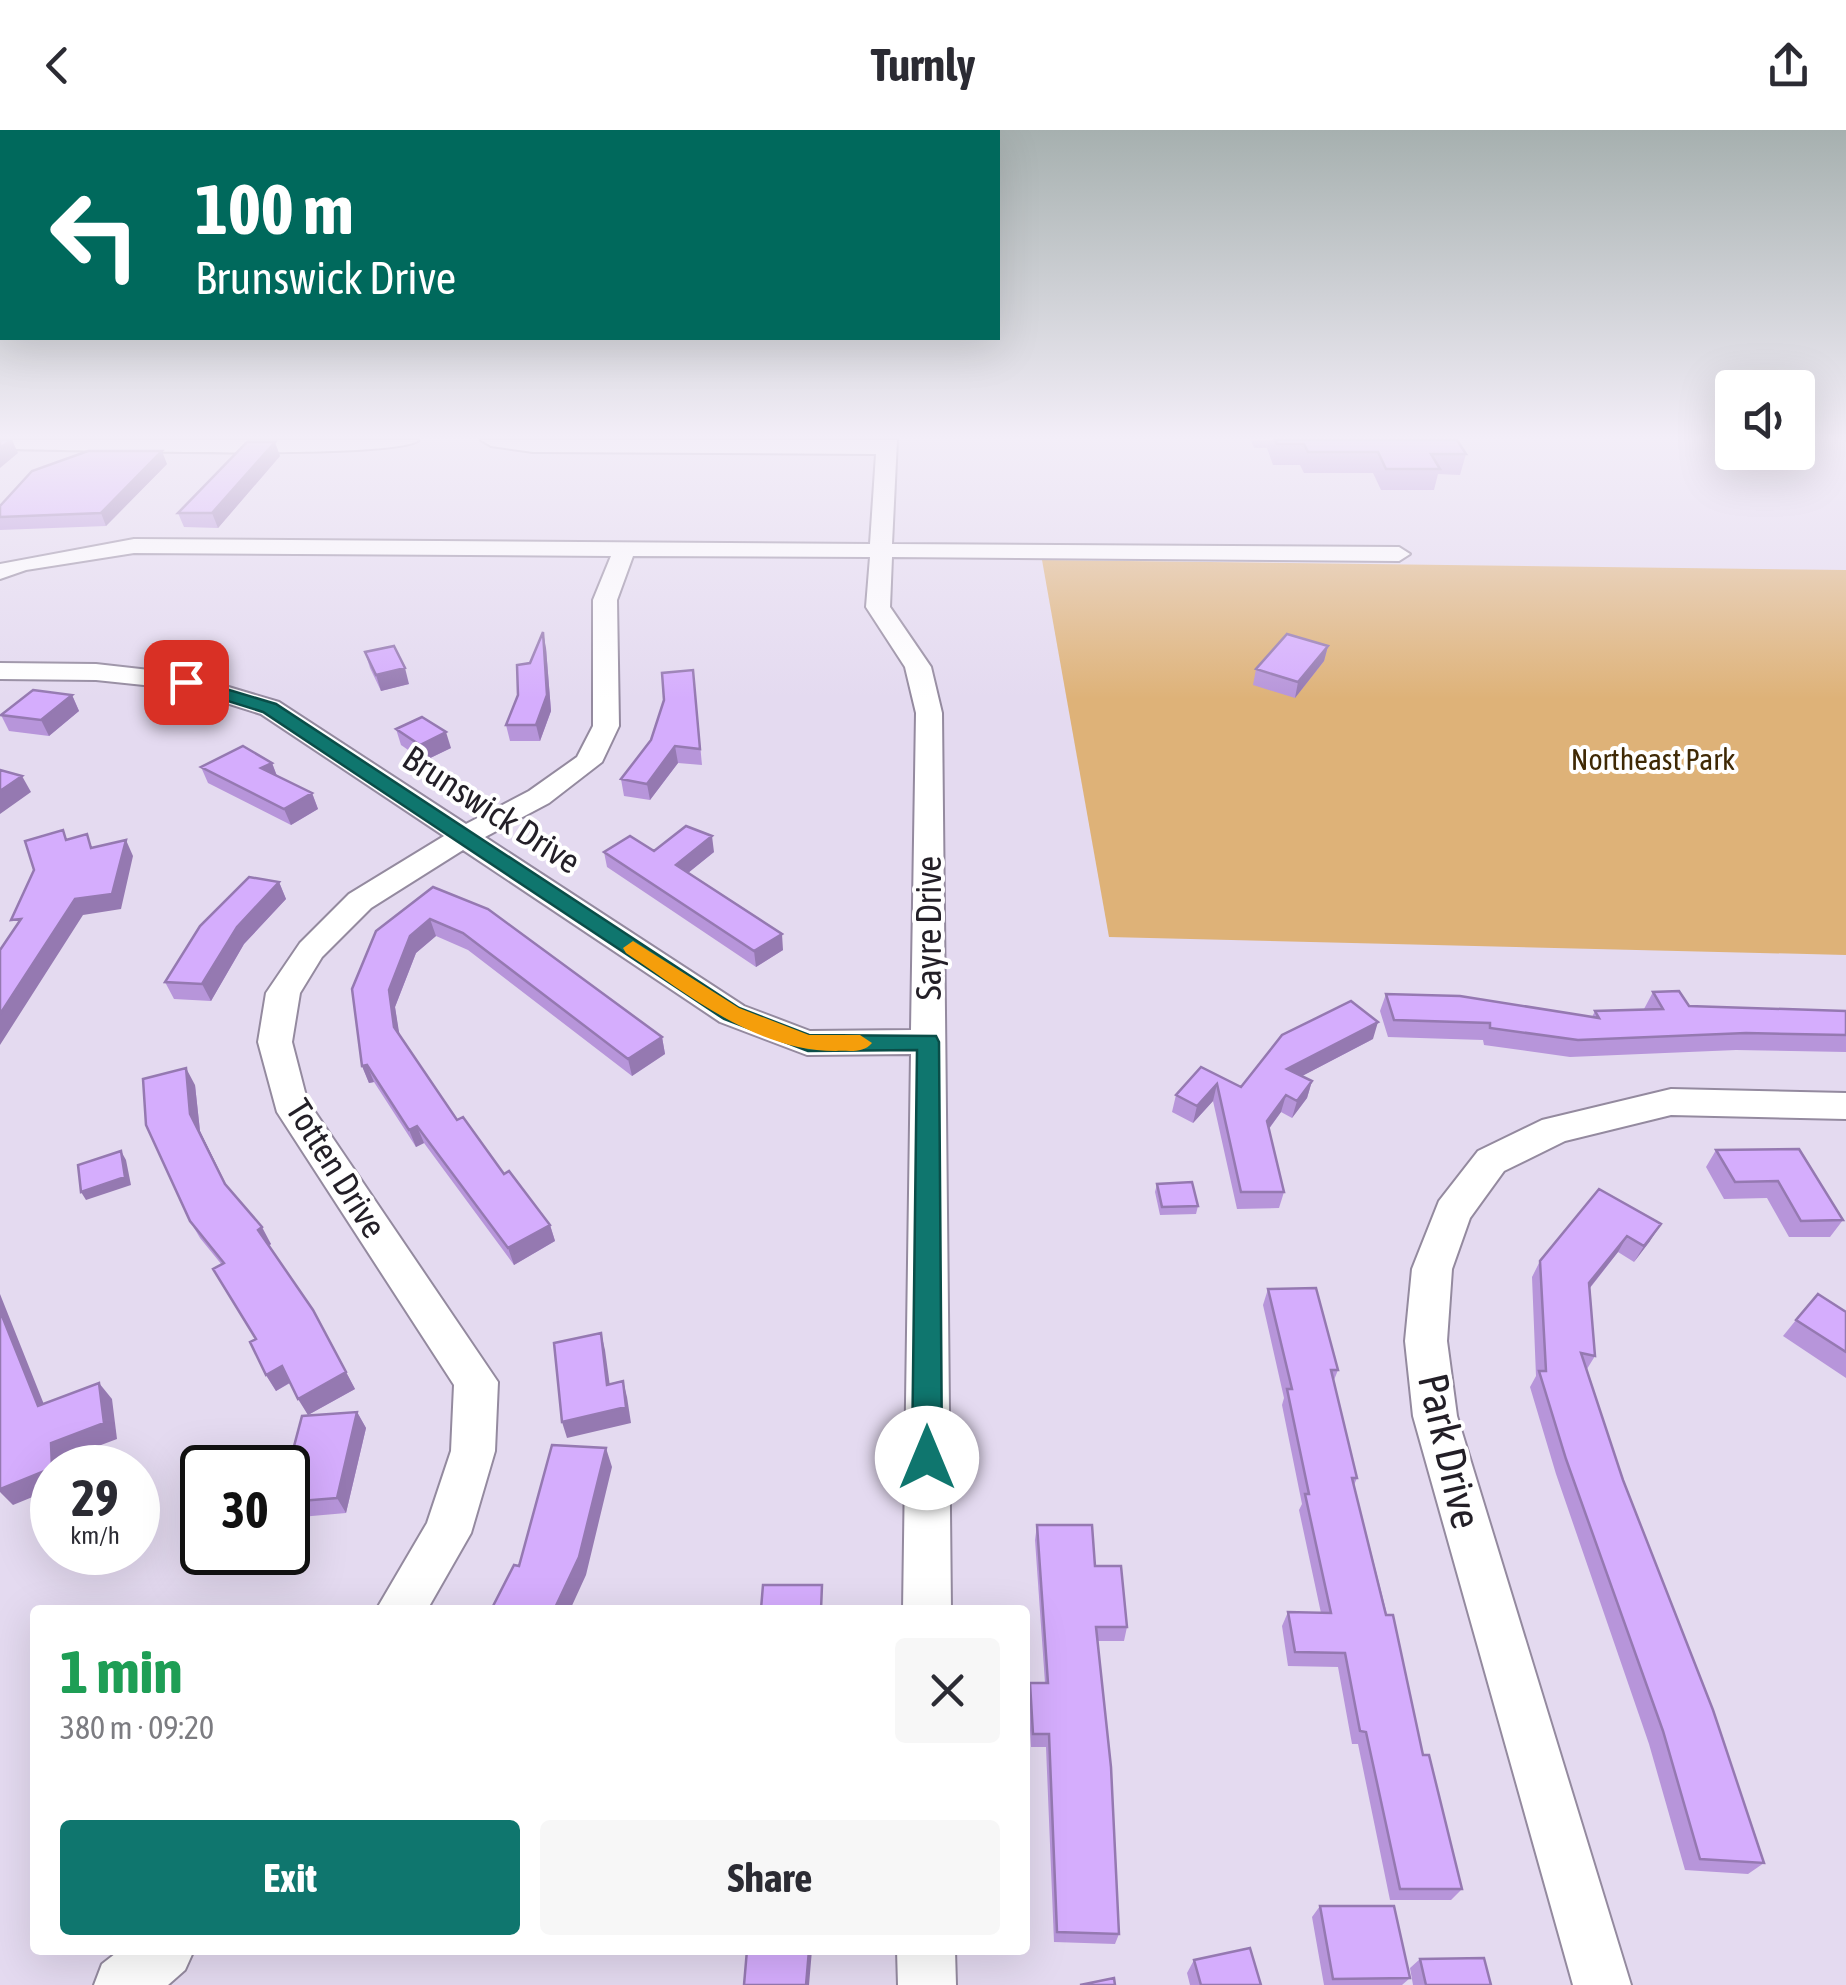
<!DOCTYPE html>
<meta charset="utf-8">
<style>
body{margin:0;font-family:"Asap Condensed",sans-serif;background:#f7f7f7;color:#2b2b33;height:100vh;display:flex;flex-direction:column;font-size:38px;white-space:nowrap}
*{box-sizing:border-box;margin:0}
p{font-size:32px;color:#7c7c81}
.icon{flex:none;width:55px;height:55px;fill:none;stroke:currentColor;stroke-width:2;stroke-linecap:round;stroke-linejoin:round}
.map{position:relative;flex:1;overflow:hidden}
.details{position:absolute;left:30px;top:1475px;width:1000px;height:350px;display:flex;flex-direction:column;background:#fff;border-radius:10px;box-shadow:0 10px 40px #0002}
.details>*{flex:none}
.banner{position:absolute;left:0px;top:0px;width:1000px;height:210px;box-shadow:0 10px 40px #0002;background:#00695c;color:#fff;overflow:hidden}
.fabs{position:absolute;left:1715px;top:240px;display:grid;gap:20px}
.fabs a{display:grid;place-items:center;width:100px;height:100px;border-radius:10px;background:#fff;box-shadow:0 10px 40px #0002;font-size:50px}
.speed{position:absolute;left:30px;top:1315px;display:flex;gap:20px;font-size:50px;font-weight:700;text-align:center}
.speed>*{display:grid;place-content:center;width:130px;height:130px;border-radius:50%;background:#fff;box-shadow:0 10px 40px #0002;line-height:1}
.speed small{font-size:25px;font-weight:400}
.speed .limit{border:5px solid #111;border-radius:15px;background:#fff;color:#111}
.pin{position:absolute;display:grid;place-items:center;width:85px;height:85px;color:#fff;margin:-42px;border-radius:20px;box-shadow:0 5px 15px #0006}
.me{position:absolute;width:110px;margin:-55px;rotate:0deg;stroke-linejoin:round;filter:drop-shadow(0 0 8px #0008)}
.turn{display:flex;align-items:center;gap:35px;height:210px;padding:0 30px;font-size:45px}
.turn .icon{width:130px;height:130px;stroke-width:2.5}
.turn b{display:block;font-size:70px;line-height:85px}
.round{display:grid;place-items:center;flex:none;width:105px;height:105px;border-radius:10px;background:#f7f7f7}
.headline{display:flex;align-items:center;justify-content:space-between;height:170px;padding:0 30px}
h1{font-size:60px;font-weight:700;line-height:75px;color:#1e9e55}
.primary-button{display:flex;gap:20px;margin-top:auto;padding:20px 30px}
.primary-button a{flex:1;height:115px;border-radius:10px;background:#0f766e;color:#fff;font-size:40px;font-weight:700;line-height:115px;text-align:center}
.primary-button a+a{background:#f7f7f7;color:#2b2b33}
header{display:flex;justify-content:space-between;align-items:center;height:130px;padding:0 30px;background:#fff;font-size:45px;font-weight:700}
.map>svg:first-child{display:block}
.green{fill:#deb278}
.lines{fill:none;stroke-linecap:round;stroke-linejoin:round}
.street-casing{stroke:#948a9f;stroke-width:4}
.street{fill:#fff;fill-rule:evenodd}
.wall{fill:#b795da}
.shaded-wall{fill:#9579b1}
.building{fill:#d5adfd;stroke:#9579b1;stroke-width:2.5}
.route{fill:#0f766e;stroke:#0a4d48;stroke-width:2.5}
.slow{fill:#f59e0b}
.labels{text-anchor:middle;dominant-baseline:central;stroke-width:8;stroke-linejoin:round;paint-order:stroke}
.far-park-label{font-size:30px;fill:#3f2905;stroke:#fff}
.street-label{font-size:35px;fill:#231f27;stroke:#fff}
.near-street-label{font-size:42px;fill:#231f27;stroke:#fff}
</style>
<header><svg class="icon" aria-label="back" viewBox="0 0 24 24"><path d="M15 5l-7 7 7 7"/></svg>Turnly<svg class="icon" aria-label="share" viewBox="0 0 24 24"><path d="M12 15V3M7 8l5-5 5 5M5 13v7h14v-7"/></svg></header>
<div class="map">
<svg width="1846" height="1855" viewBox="0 0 1846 1855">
<rect width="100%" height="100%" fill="#e4daf0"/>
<path class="green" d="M1042,430L1846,440V825L1109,807Z"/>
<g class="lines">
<g class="street-casing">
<path id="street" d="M0,310H419C395,331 56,319 0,319Z
M481,310H897L892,414L1399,417L1410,424L1399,431L892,427L890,477L931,537L942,583L951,1480H903L911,924L807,925L720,892L463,720L371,778L322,827L300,863L292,912L307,970L498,1252L495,1321L471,1403L427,1480H376L427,1393L451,1321L454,1255L277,982L258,912L266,863L300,813L349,764L444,706L261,584L182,559L96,550L0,549V533L96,534L185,544L279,572L466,694L529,661L577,627L593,596V470L611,426L134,423L26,440L0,449V434L134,409L870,414L876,324L533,322L491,316ZM633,426L870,427L866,477L905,537L916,583L911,900L810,901L744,876L485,707L549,673L602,632L619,596L617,470Z
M1671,959L1846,963V989L1671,985L1565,1011L1504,1041L1470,1088L1452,1139L1447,1211L1457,1286L1631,1855H1573L1413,1286L1405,1211L1412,1139L1439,1071L1478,1021L1542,990Z
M120,1820H194L185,1840L168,1855H94L102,1834Z
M897,1820H955L956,1855H898Z"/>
</g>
<use href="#street" class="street"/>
</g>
<path class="wall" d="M1251,310H1457L1466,324L1460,345L1438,344L1434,360H1381L1373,343H1304L1300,335H1273L1267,318H1254Z
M280,326L218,398L184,397L178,383Z
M167,334L106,396L0,400V376Z
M1328,516L1324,531L1295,568L1253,555L1256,539Z
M546,518L551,581L540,611H510L506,595L530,533Z
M365,522L409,554L381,561L370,538Z
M693,540L702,635L678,633L650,670L624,666L621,649L651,610Z
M72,565L79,581L49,606L9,601L1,585Z
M396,599L451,618L424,631L401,615Z
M272,633L277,646L312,663L318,679L291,695L208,653L201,637Z
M654,721L714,722L688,743L783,820L756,837L607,737L604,722Z
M279,752L286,769L244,814L211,871L174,869L165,852Z
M433,757L662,907L665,924L632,946L468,820L436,806L416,823L395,877L399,905L457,990L550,1095L555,1111L514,1135L424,1013L416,1017L374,952L369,953L362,936Z
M1653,862L1689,876L1846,881V922L1736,920L1570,927L1484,915L1483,910L1388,907L1380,881L1386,864L1592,887L1595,881L1644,879Z
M1373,909L1302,946L1312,951L1307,968L1292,988L1281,982L1269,999L1284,1062L1279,1078L1237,1079L1213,971L1193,993L1172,982L1176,965L1201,937L1241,957Z
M195,955L200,1001L227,1057L271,1114L269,1116L313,1180L355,1259L308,1285L290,1253L276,1261L266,1245L256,1209L222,1135L200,1108L190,1091Z
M1799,1019L1843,1090L1830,1107H1789L1767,1068L1724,1069L1706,1037L1716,1020Z
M1157,1054L1198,1076L1196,1084L1160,1085L1155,1062Z
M1599,1059L1650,1111L1634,1132L1618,1122L1590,1158L1595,1226L1587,1239L1623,1350L1764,1733L1748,1744L1685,1740L1649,1614L1556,1344L1530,1257L1536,1246L1532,1147L1540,1131Z
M1268,1159L1338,1240L1334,1250L1357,1348L1354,1355L1423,1625L1462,1759L1451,1770H1390L1358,1614H1352L1338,1537L1288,1536L1282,1496L1288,1482L1321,1483L1299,1380L1302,1374L1282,1275L1284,1268L1263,1175Z
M1846,1182V1248L1783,1206L1796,1190Z
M357,1282L366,1298L346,1383L289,1388L288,1385V1339Z
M1037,1395L1095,1436L1127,1497L1124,1511H1098L1119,1804L1115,1814L1054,1812L1046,1617H1031L1028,1567L1030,1553H1045L1035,1410Z
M1320,1776L1410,1848L1402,1855H1324L1312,1787Z
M1420,1829L1491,1855H1413L1410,1838Z
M1194,1830L1261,1855H1190L1187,1843Z"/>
<path class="shaded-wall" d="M12,310L18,323L0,338V318Z
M275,312L280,326L218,398L212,383Z
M162,321L167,334L106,396L101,383Z
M543,502L546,518L551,581L540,611L536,595Z
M1328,516L1324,531L1295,568L1298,552Z
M405,538L409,554L381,561L376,545Z
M72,565L79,581L49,606L41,590Z
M446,602L451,618L424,631L420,615Z
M675,616L678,633L650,670L647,654Z
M272,633L278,649L261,638Z
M22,646L31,662L0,684V661Z
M312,663L318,679L291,695L284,679Z
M712,706L714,722L678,751L676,735Z
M126,710L133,726L121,779L83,785L0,915V884L75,769Z
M279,752L286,769L244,814L211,871L202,854L237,797Z
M430,789L436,806L416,823L395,877L401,914L394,897L389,860L410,806Z
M782,804L783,820L756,837L754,821Z
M1378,892L1373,909L1283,956L1287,939Z
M662,907L665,924L632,946L628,929Z
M367,935L374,952L369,953L362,936Z
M186,938L195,955L200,1001L234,1071L190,984Z
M1312,951L1307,968L1292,988L1297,971Z
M1217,954L1213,971L1193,993L1197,976Z
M1286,965L1281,982L1262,1008L1267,991Z
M417,996L424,1013L416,1017L409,1000Z
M121,1021L126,1030L131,1055L86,1070L81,1062Z
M1661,1094L1650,1111L1634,1132L1644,1116Z
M550,1095L555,1111L514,1135L508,1118Z
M262,1097L271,1114L268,1116L258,1100Z
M1627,1106L1618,1122L1580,1170L1589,1153Z
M0,1164L51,1292L38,1276L0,1181Z
M601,1203L605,1220L612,1271L607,1255Z
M282,1236L291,1252L276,1261L266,1245Z
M346,1242L355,1259L308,1285L298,1269Z
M623,1251L627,1267L631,1293L567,1308L562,1292Z
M99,1253L112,1269L117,1309L64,1329L65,1338H52V1359L13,1375L0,1362V1359L51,1313Z
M357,1282L366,1298L346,1383L337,1368Z
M606,1318L612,1337L586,1445L570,1480H554Z
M809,1820H812L809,1855H806Z"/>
<path class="building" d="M0,310H11L0,318Z
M1275,310H1457L1466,324H1431L1440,339H1386L1378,322H1308L1304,314H1277Z
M247,312H275L212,383H178Z
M88,321H162L101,383L0,387V376L32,341Z
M543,502L547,565L536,595H506L518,565L517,535L530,533Z
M1287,504L1328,516L1298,552L1256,539Z
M394,516L405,538L376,545L365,522Z
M693,540L700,619L675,616L647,654L621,649L651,610L664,570L662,543Z
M33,560L72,565L41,590L1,585Z
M422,587L446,602L420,615L396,599Z
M243,616L272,633L261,638L312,663L284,679L201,637Z
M0,640L22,646L0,661Z
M686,696L712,706L676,735L782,804L754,821L604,722L630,706L654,721Z
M63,700L66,710L87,704L91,718L126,710L112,764L75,769L0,884V820L21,789L11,790L34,740L25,711Z
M249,747L279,752L237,797L202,854L165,852L200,796Z
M433,757L488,779L662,907L628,929L463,803L430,789L410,806L389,860L394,897L457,990L463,987L504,1044L509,1041L550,1095L508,1118L417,996L409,1000L367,935L362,936L352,859L376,801Z
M1679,861L1689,876L1846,881V905L1746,903L1578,910L1490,898V893L1394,890L1386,864L1460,866L1599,888L1595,881L1663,879L1653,862Z
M1351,871L1378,892L1287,939L1312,951L1297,971L1286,965L1267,991L1284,1062H1241L1217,954L1197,976L1176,965L1201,937L1241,957L1282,905Z
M186,938L190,984L225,1054L262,1097L258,1100L313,1180L346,1242L298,1269L282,1236L266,1245L250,1212L256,1209L213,1139L224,1133L190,1091L146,995L143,949Z
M1799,1019L1843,1090L1801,1091L1778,1051L1735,1052L1716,1020Z
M121,1021L125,1047L81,1062L78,1035Z
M1192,1052L1198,1076L1162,1077L1157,1054Z
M1599,1059L1661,1094L1644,1116L1627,1106L1589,1153L1595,1226L1581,1223L1623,1350L1713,1580L1764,1733L1700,1729L1663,1601L1566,1329L1539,1241H1546L1540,1131Z
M1316,1158L1338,1240H1331L1357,1348H1352L1386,1485H1393L1423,1625H1429L1462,1759H1400L1366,1602L1360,1601L1345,1523L1295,1522L1288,1482L1331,1483L1305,1364H1309L1287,1259H1292L1268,1159Z
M1818,1164L1846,1182V1222L1796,1190Z
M0,1181L38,1276L99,1253L104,1293L51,1313L52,1338L0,1359Z
M601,1203L607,1255L623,1251L626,1277L562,1292L554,1213Z
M357,1282L337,1368L288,1372V1339L302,1286Z
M552,1315L606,1318L579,1427L554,1480H491L514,1435L519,1436Z
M1037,1395H1092L1095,1436H1121L1127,1497H1096L1111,1637L1119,1804L1057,1802L1049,1604H1033L1030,1553H1048Z
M763,1455H822L821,1480H734V1479H761Z
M1320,1776H1394L1410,1848L1333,1849Z
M1250,1818L1261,1855H1201L1194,1830Z
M747,1820H809L806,1855H744Z
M1484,1828L1491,1855H1426L1420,1829Z
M1114,1848L1115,1855H1080Z"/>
<linearGradient id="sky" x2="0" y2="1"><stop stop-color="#a6b0af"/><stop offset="0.54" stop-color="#f3eef8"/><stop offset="1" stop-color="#f3eef8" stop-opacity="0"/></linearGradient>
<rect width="1846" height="569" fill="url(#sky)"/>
<path class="route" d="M186,547L276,574L739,878L809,905L936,906L939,912L942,1328L937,1338L927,1342L917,1338L912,1328L917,920L808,921L724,889L263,582L180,556V549Z"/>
<path class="slow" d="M633,811L739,878L809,905H860L872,913C863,924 849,920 836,921C756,921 689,865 626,823L623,818Z"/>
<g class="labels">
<g class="far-park-label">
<text x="1653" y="629">Northeast Park</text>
</g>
<g class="street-label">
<text transform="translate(492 679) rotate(33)">Brunswick Drive</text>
<text transform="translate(928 798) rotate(-90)">Sayre Drive</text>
<text transform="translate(337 1038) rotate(58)">Totten Drive</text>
</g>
<g class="near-street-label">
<text transform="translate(1450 1321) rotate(77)">Park Drive</text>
</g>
</g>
</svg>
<div class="fabs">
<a><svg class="icon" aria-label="sound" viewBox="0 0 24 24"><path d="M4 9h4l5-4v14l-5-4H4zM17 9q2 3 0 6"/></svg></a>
</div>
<div class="speed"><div>29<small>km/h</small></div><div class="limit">30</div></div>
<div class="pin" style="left:186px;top:552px;background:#d93025"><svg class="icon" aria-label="arrive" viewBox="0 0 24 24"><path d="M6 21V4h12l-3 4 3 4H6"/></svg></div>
<svg class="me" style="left:927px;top:1328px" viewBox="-20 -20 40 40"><circle r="19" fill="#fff"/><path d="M0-13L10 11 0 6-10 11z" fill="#0f766e"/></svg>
<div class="banner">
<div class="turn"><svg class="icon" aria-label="left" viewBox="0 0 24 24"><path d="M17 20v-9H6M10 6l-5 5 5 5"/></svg><div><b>100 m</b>Brunswick Drive</div></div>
</div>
<section class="details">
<div class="headline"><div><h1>1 min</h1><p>380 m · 09:20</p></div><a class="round"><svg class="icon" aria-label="close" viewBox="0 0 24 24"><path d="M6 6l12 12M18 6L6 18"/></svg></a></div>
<div class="primary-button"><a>Exit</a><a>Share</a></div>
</section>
</div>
